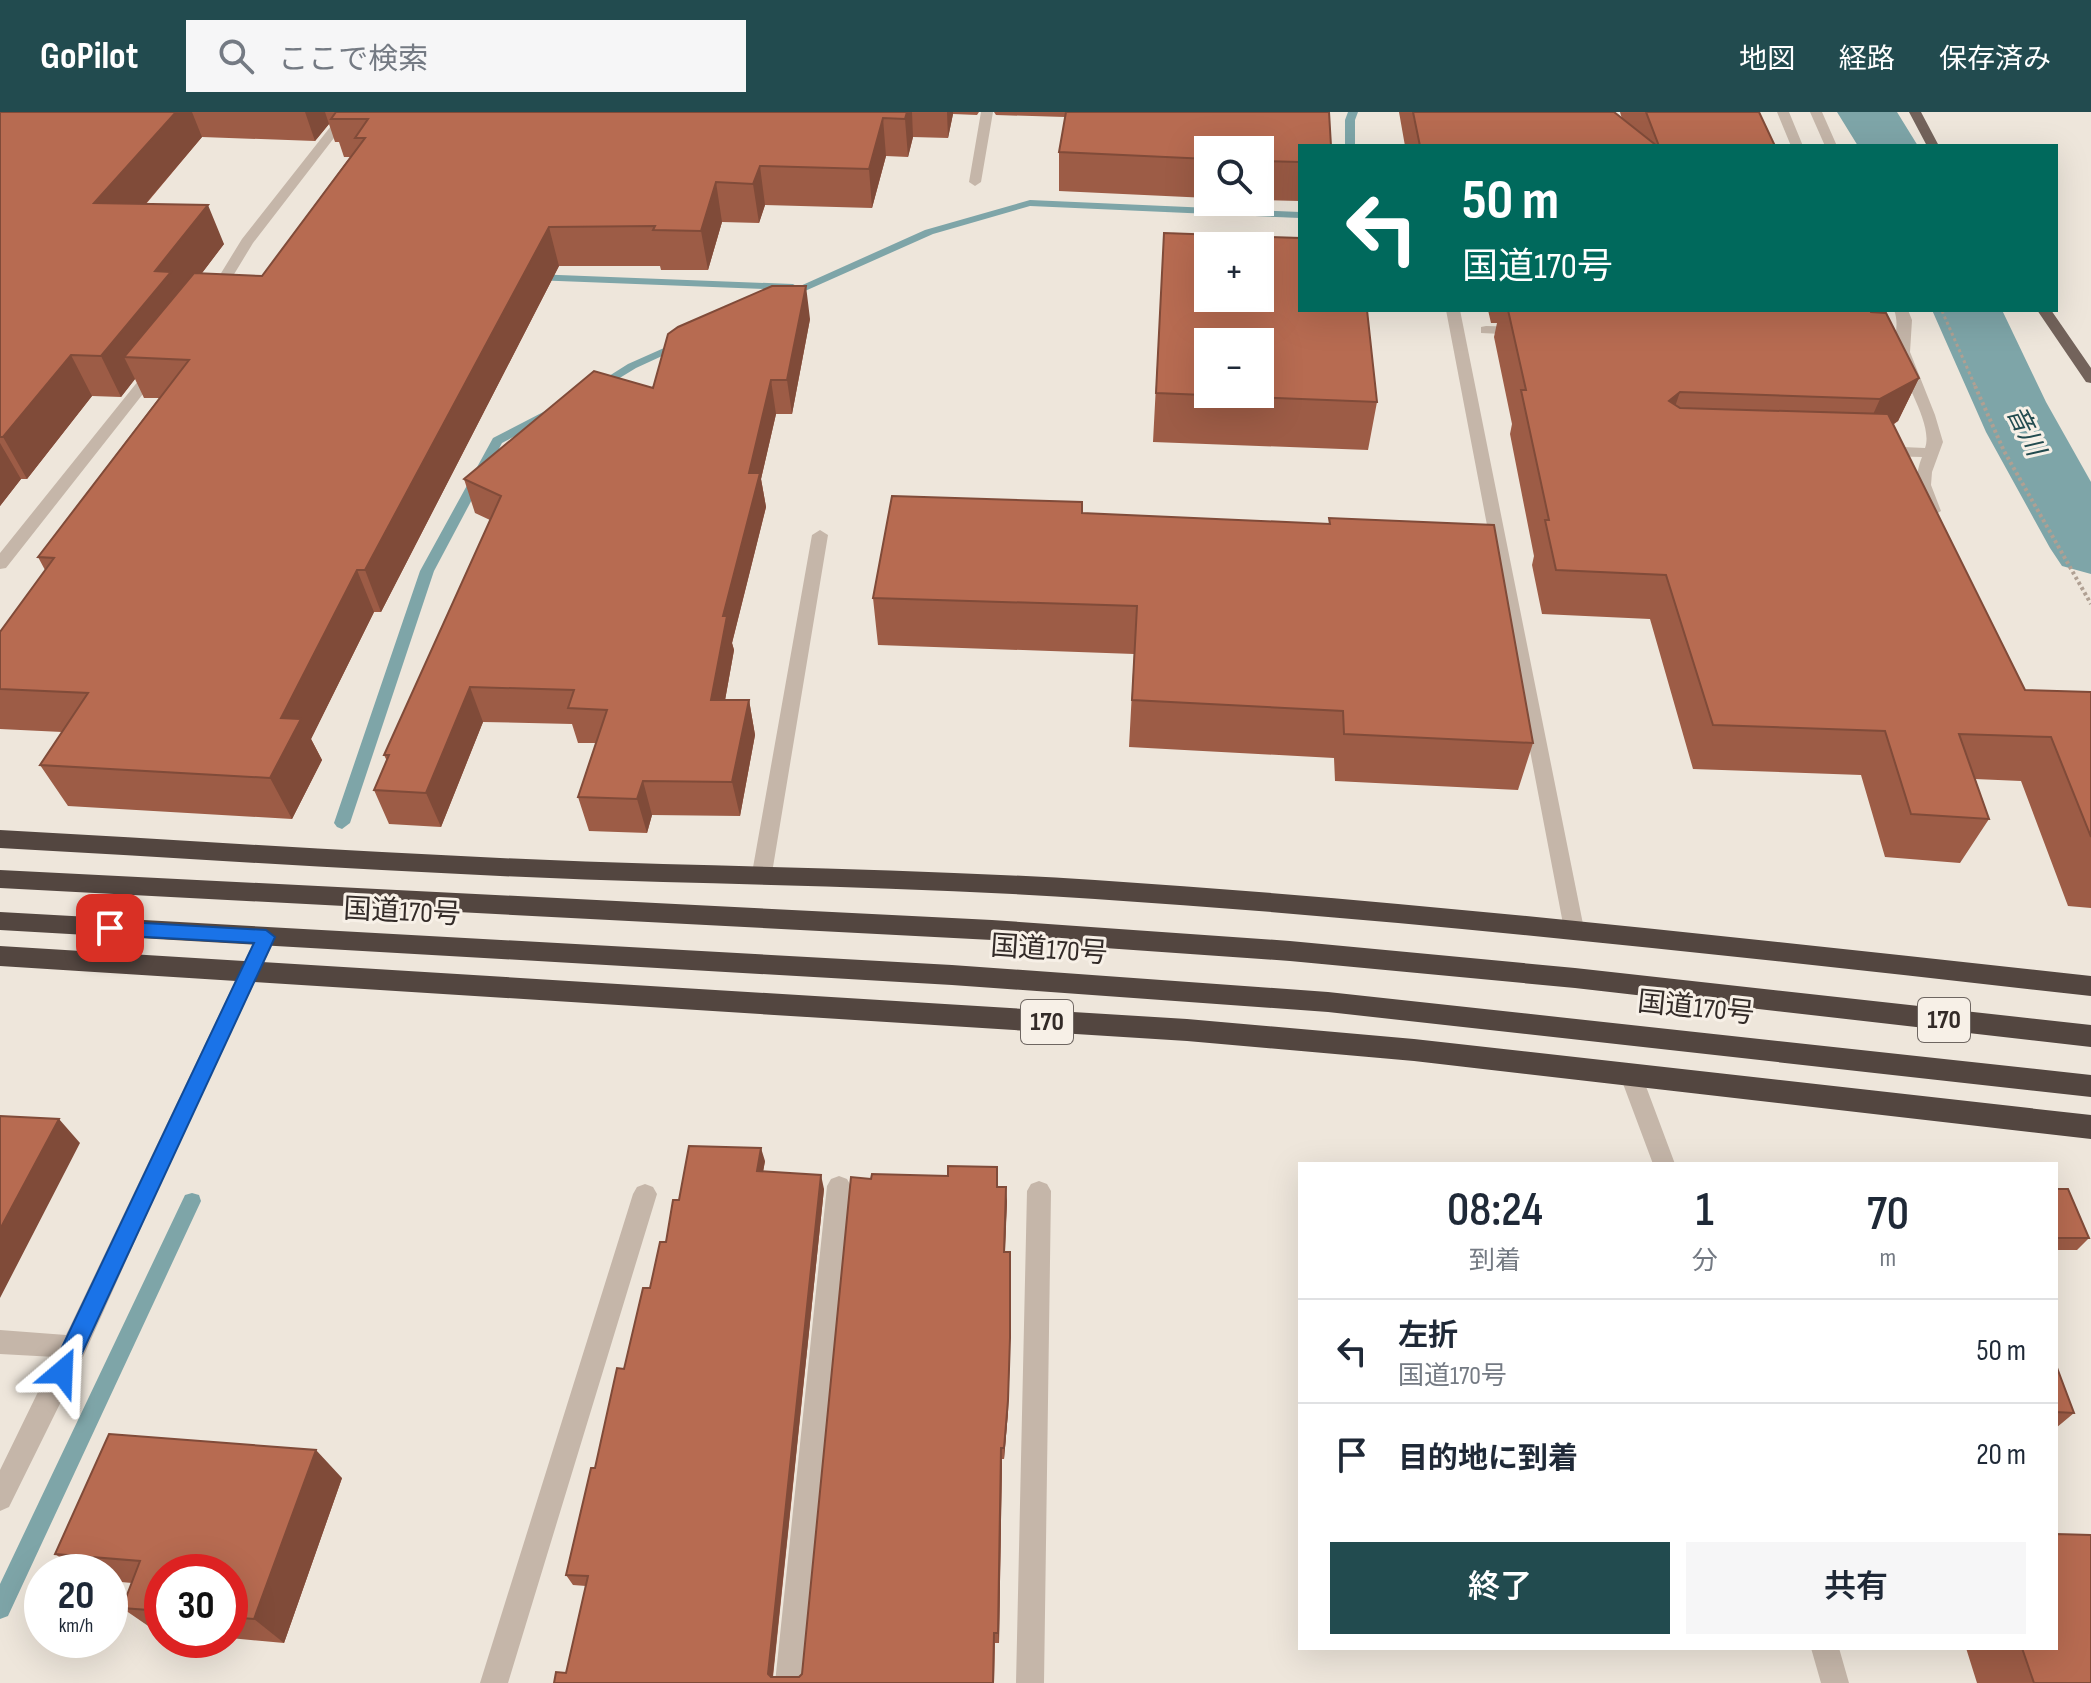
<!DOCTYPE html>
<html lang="ja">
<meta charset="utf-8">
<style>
body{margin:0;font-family:"Sofia Sans Condensed","Noto Sans JP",sans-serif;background:#f6f6f7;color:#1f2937;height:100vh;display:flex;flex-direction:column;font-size:30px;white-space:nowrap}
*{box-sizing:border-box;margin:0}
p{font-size:26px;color:#747a83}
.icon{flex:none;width:44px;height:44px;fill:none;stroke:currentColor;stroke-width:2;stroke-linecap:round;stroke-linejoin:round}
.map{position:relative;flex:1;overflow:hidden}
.side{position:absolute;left:1298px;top:1050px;width:760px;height:488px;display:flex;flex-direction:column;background:#fff;border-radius:0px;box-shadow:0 8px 32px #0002}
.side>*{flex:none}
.top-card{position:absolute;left:1298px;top:32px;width:760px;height:168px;border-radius:0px;box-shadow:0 8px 32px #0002;background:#00695c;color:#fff;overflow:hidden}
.tools{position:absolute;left:1194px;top:24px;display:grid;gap:16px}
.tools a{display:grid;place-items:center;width:80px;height:80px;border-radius:0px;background:#fff;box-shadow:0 8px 32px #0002;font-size:40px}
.speed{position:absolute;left:24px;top:1442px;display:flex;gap:16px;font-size:40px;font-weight:700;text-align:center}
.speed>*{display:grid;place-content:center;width:104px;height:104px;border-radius:50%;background:#fff;box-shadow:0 8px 32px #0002;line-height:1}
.speed small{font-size:20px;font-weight:400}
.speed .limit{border:12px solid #d22;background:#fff;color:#111}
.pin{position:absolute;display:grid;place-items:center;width:68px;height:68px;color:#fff;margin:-34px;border-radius:16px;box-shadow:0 4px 12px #0006}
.me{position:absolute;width:88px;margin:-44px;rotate:26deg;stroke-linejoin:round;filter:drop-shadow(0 0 6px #0008)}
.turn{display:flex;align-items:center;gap:28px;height:168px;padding:0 32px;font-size:36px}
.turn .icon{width:104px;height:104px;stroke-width:2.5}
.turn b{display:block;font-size:56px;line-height:68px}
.eta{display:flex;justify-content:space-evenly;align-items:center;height:136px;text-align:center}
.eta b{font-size:48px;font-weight:600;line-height:56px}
.button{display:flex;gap:16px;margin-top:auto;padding:16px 32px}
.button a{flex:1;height:92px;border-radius:0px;background:#224b4f;color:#fff;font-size:32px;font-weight:600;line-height:92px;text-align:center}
.button a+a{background:#f6f6f7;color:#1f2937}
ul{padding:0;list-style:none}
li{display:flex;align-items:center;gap:24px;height:104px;padding:0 32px;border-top:2px solid #e0e1e3}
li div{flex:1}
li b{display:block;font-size:30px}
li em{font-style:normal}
header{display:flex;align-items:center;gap:48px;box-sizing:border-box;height:112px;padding:0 40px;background:#224b4f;color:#fff}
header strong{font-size:38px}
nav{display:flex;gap:44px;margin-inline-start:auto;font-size:28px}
.search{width:560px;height:72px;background:#f6f6f7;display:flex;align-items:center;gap:20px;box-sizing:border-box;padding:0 28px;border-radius:0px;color:#747a83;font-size:30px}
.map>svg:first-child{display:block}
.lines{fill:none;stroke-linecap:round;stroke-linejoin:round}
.stream{fill:#7ea5a8;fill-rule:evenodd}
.river{fill:#7ea5a8;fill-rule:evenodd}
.path-far1{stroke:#b0a093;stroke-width:3;stroke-dasharray:3 3;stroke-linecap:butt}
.path{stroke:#b0a093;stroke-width:4;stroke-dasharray:3 3;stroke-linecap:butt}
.minor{fill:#c5b6a9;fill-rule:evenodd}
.major{fill:#73635b;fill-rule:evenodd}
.highway{fill:#534640;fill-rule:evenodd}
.wall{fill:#9d5c46;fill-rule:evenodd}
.shaded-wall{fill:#804b39}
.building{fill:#b76b51;stroke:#804b39;stroke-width:2;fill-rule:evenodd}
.route{fill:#1a73e8;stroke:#114b97;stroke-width:2}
.labels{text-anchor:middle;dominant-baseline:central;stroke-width:6;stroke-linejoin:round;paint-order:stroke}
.far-water-label{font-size:26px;font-style:italic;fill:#224b4f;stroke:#f7f0e7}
.shield{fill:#f7f0e7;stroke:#6e6661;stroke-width:2}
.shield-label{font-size:26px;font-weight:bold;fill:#332b28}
.street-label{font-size:28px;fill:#332b28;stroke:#f7f0e7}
</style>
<header>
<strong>GoPilot</strong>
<div class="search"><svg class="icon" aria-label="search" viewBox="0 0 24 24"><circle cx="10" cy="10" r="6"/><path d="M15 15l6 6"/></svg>ここで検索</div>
<nav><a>地図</a><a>経路</a><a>保存済み</a></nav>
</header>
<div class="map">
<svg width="2091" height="1571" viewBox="0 0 2091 1571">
<rect width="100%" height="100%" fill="#eee6db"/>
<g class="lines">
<path class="stream" d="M1348,0H1358L1355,8V34H1345V8Z
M1030,88L1300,100V106L1030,94L933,122L787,187L782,184L791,178L533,168L528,165L533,162L793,172L798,175L925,118Z
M682,228L686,229V233L636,256L600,278H592L590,276L628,252Z
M551,296L557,300L555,303L502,331L434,459L350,711L342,717L337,715L334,711L420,459L493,326Z
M192,1081L199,1083L201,1089L8,1504L0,1507V1472L185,1083Z"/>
<path class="river" d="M1837,0H1897L1918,34H1858Z
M1932,198H2002L2046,290L2091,370V462L2062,454L2050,436L1986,320Z"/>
<path class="path-far1" d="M1942,199L1976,276"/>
<path class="path" d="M1975,274L2004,339L2091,492"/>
<path class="minor" d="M342,0H354L253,131L219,187H209L207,184L242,127Z
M981,0H993L981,70L975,74L969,70Z
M1777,0H1789L1803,34H1791Z
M1810,0H1822L1837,34H1825Z
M1446,198H1460L1584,817L1581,823H1567L1564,817Z
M1894,198H1908L1912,208L1910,240L1935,303L1943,330L1932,360L1931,373L1941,399L1933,404C1911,396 1915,362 1922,345L1880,344L1872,339L1880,334L1925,336C1934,312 1901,266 1896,241C1893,226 1900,213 1894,198Z
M1486,214L1523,215L1530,219L1523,223L1481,221V215Z
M156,252L161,253V259L6,456L0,457V441L151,253Z
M820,418L828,423L772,761L769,766H755L752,761L812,423Z
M266,817L273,819L276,825L177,1035L84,1243L9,1395L0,1399V1358L55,1245L0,1242V1218L66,1223L259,819Z
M1630,952L1638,955L1641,961L1675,1052H1653L1619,961L1622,955Z
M839,1064L847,1067L851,1074L803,1571H775L827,1074L831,1067Z
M1039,1069L1047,1072L1051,1079L1044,1571H1016L1027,1079L1031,1072Z
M645,1072L653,1075L657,1082L508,1571H480L633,1082L637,1075Z
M1811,1536H1839L1849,1571H1821Z"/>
<path class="major" d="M1909,0H1921L1939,34H1927Z
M2037,198H2051L2091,256V271L2086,270Z"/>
<path class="highway" d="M0,718C221,730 442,746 663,752C807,756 951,759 1095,768C1428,790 1759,828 2091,864V884C1759,847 1428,809 1095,787C951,777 807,774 663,770C442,764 221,748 0,736Z
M0,758L992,808L1290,829L1575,856L2091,913V935L1575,876L1290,849L992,828L0,776Z
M0,800L952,853L1328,880L2091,963V985L1328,900L952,873L0,818Z
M0,834L1187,907L1414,927L2091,1003V1027L1414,949L1187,929L0,854Z"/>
</g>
<path class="wall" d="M0,0H979L977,3L953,2L948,26L913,25L908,45L886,44L872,96L765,93L759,111L722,110L708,158H661L660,154H559L381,500H374L311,627L322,648L292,707L68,694L40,653L62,620L0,617V520L45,458L38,445L159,286H144L135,267L121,285L92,284L27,367H21L0,394ZM329,12L335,30H339L344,45H350L262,164L202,161L224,132L146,92L202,25L315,29Z
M994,0H1329L1300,34V89L1260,88V38H1208V86L1059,79V40L1065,5L996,3Z
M1399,0H1614L1622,7L1620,0H1759L1775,34H1405Z
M1164,121L1377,290L1368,338L1153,330Z
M1488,198H1870L1919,266L1898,309L1893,313L2025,578L2091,580V796L2068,794L2021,669L1975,667L1989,707L1960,751L1885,745L1861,663L1693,657L1650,507L1542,502L1532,453L1534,444L1510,322L1512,312L1494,225L1497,211H1491Z
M810,207L792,302H776L761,367L766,395L732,531L734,538L725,588H749L755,623L740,704L652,703L647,721L589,719L578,685L596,631H578L572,612L483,610L441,715L389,712L374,678L387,649L384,643L490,408L475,401L464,367L653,276Z
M1082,401L1329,412V406L1533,631L1518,678L1335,669L1334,646L1129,635L1134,542L878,533L873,486Z
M765,1049L763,1059L824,1077L773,1565H799L802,1562L998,1075L1007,1089L1005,1140L1010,1239L1008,1300L1004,1347H1002L999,1531H995L994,1571H554L566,1561L586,1474L573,1473L566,1463L595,1356L624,1257L679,1088Z
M2056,1077L2089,1126L2077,1138H2056Z
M2056,1253L2074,1301L2056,1316Z
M342,1366L284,1531L230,1526V1460H162V1521L157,1520L122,1496L132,1471L110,1469V1460H81L55,1442Z
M1966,1536H2056L2091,1571H1977Z"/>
<path class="shaded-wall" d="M176,0H192L202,25L113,130L94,91Z
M305,0H325L329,12L315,29Z
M907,0H912L913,25L908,45L905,7Z
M947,0H953V2L948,26Z
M883,6L886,44L872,96L869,57Z
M760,54L765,93L759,111L753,72Z
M716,70L722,110L708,158L701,119Z
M208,93L224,132L183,186L124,245L135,267L121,285L101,244L155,159Z
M549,115L559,154L381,500L365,458Z
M806,174L810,207L792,302L787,268Z
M71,243L92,284L27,367L3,325Z
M1919,266L1898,309L1860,331L1880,287Z
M771,268L776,302L761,367L766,395L732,531L734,538L719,622L711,588L723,504L749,361Z
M1680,280L1665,324L1669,289Z
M0,331L21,367L0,394Z
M357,458L374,500L311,627L322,648L292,707L270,666L281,606Z
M470,575L483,610L441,715L426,681Z
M749,588L755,623L740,704L732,670Z
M643,669L652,703L647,721L637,687Z
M59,1007L80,1031L0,1186V1117Z
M761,1036L765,1049L761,1072L757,1059Z
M821,1063L824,1077L772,1571L768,1562Z
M1006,1075L1007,1089L1004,1153V1140Z
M1011,1153L1008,1300L1004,1347V1336Z
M1001,1336L1002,1347L999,1531L998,1521Z
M316,1338L342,1366L284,1531L254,1507Z
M994,1521V1571H993Z"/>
<path class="building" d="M0,0H176L94,91L208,93L155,159L171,160L101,244L71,243L3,325H0Z
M336,0H907L905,7L883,6L869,57L760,54L753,72L716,70L701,119L653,118L655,114L549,115L365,458H357L281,606L301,607L270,666L40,653L88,581L0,577V520L54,446L38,445L189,248L124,245L194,161L262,164L365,26H355L368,7H331Z
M1066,0H1329L1331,34H1300V50L1260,49V38H1208V47L1059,40Z
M1413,0H1614L1657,34H1420Z
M1646,0H1759L1775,34H1659Z
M1164,121L1300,126V198H1367L1377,290L1156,281ZM1208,134H1260V186H1208ZM1208,230H1260V282H1208Z
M772,174H806L787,268H771L749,361H760L723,504H727L711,588H749L732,670L643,669L637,687L578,685L607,598L568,596L574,578L470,575L426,681L374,678L389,643H384L501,384L464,367L594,259L653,276L668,222L678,215Z
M1508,198H1870L1871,200L1886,201L1919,266L1880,287L1680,280L1669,289L1680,296L1888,302L2025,578L2091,580V725L2051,625L1959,622L1989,707L1911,702L1885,619L1713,613L1666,463L1556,458L1545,408H1549L1521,278H1526Z
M892,384L1082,390V401L1330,412L1329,406L1494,413L1533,631L1344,622L1343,599L1132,588L1137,494L873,486Z
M0,1004L59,1007L0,1117Z
M689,1034L761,1036L757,1059L821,1063L768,1562L771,1565H799L802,1562L851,1065L871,1067L872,1062L948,1064V1054L997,1055V1075H1006L1004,1140H1010V1226L1008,1288L1004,1336H1001L998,1521H994L993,1571H554L556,1560L566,1561L588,1464L566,1463L591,1356H595L617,1256L624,1257L643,1176H650L660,1130H666L673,1088H679Z
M2056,1077H2068L2089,1126H2056Z
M2056,1253L2074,1301L2056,1300Z
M109,1322L316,1338L254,1507L230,1505V1460H162V1499L122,1496L140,1449L55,1442Z
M2056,1422L2091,1423V1571H2034L2022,1536H2056Z"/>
<path class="route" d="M110,809L266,818L275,825L70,1267L62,1271L54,1267L51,1260L54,1252L254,831L110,823L101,816Z"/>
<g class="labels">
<g class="far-water-label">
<text transform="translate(2025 319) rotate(63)">音川</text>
</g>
<g class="shield">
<rect x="1918" y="886" width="52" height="44" rx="6"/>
<rect x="1021" y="888" width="52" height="44" rx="6"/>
</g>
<g class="shield-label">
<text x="1944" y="908">170</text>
<text x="1047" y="910">170</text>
</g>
<g class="street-label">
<text transform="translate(402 800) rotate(3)">国道170号</text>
<text transform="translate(1049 838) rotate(4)">国道170号</text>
<text transform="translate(1696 896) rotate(6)">国道170号</text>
</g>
</g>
</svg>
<div class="tools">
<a><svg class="icon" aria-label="search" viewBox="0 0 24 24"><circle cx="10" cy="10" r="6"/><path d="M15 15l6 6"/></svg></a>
<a>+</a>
<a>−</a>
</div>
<div class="speed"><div>20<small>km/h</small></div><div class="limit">30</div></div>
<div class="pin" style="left:110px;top:816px;background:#d93025"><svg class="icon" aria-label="arrive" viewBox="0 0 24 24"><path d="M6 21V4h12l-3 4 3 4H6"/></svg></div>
<svg class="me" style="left:62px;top:1260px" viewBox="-20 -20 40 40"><path d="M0-17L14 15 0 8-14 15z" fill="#1a73e8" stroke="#fff" stroke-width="4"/></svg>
<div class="top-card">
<div class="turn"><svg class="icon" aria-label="left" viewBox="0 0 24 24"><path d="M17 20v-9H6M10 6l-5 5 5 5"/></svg><div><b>50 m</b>国道170号</div></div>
</div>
<section class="side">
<div class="eta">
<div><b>08:24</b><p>到着</p></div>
<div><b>1</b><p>分</p></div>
<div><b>70</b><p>m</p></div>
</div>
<ul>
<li><svg class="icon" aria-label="left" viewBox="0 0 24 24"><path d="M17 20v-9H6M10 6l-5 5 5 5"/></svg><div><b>左折</b><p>国道170号</p></div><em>50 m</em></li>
<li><svg class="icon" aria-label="arrive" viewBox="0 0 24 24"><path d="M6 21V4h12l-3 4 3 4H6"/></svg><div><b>目的地に到着</b></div><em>20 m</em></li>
</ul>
<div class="button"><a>終了</a><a>共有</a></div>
</section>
</div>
